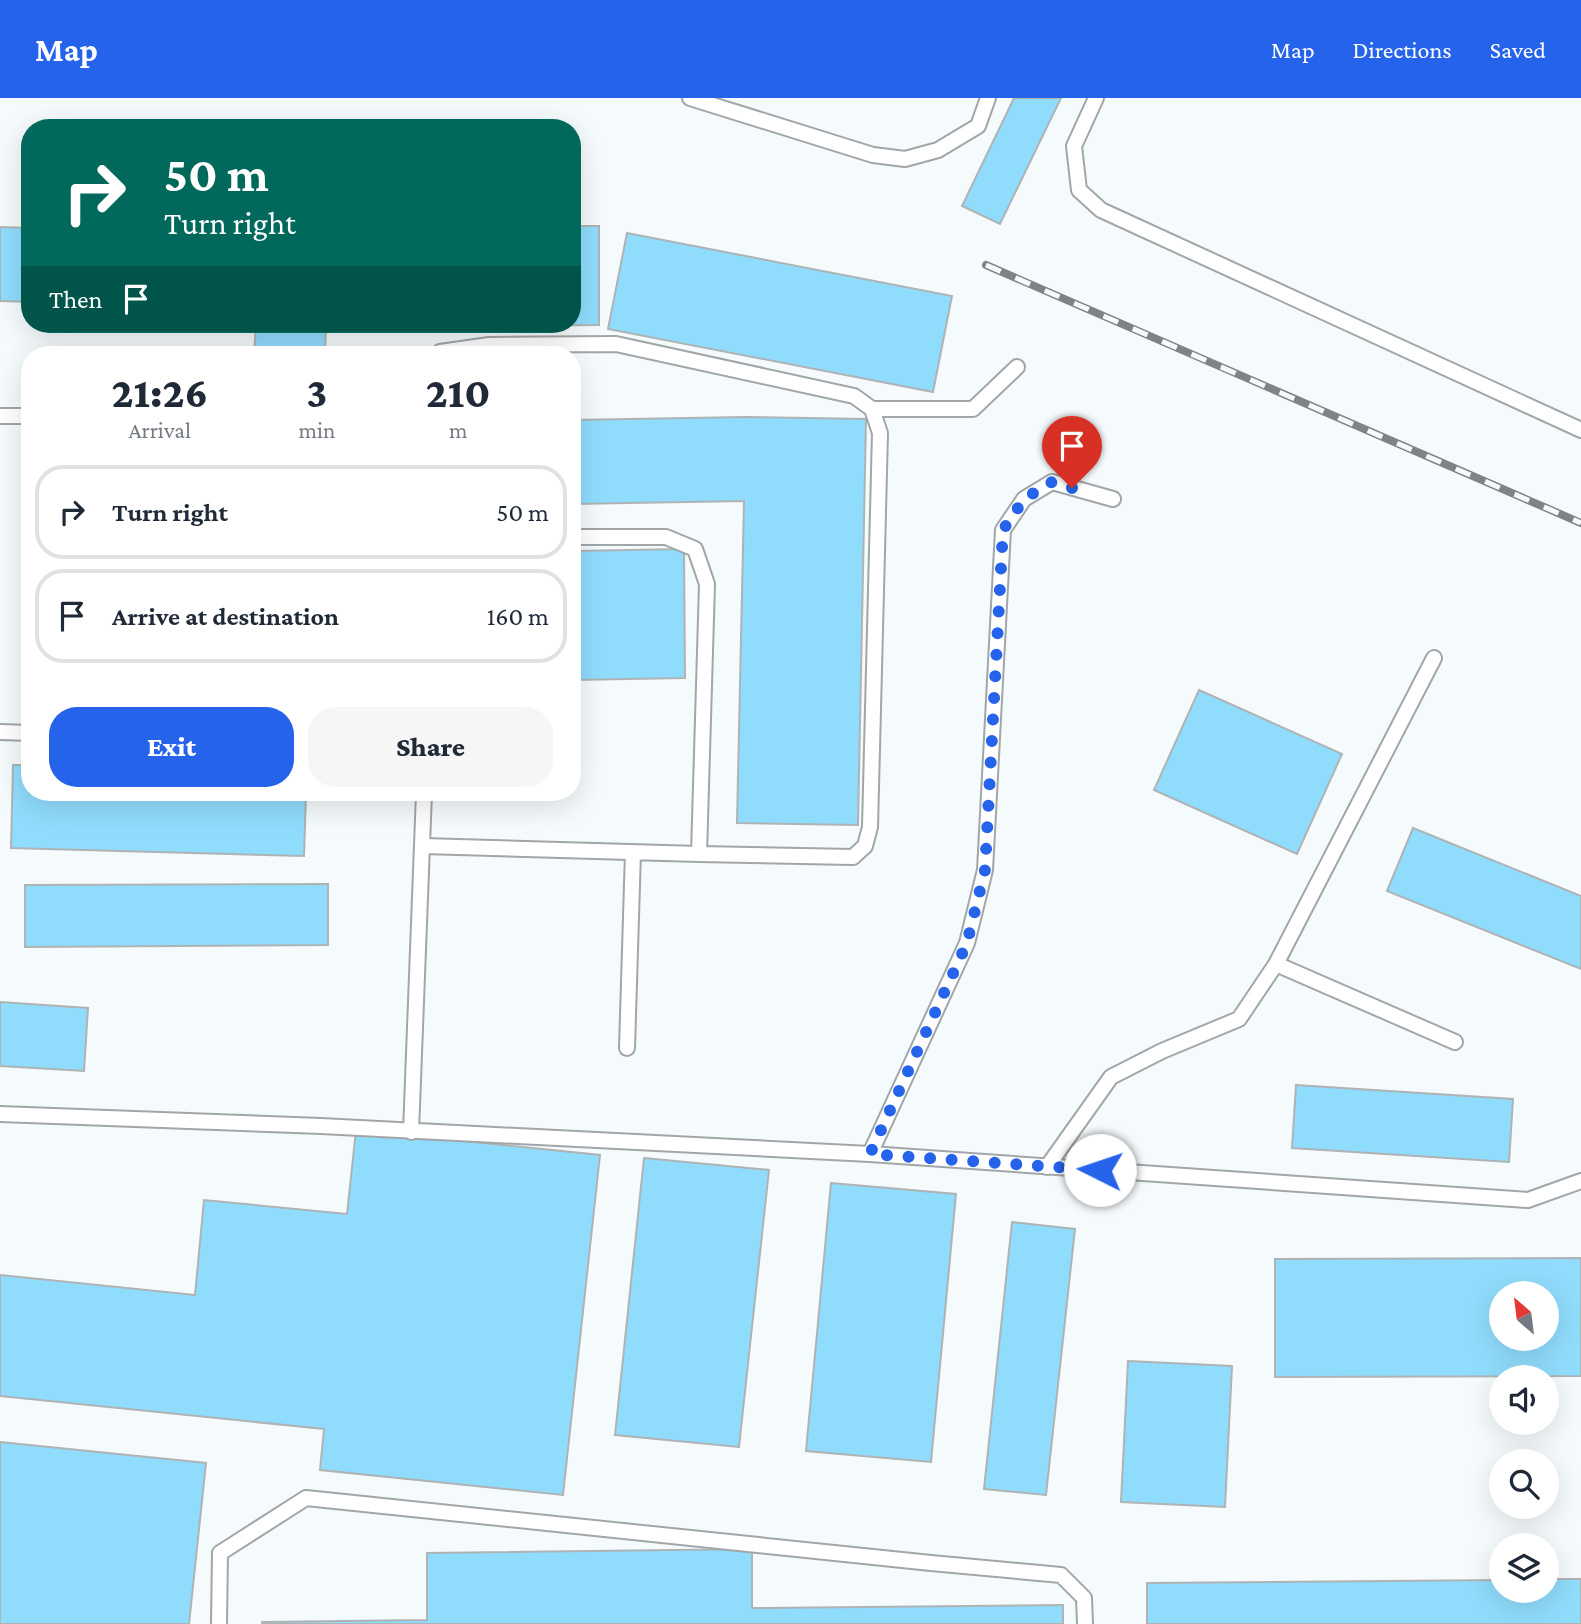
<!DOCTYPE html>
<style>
body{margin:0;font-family:"Crimson Pro",serif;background:#f6f6f7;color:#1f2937;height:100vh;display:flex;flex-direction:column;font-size:26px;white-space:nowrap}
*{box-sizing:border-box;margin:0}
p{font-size:23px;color:#747a83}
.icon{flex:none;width:38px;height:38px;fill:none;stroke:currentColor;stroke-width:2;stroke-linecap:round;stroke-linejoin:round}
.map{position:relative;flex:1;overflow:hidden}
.details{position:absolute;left:21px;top:248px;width:560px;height:455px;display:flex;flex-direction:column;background:#fff;border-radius:28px;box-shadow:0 7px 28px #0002}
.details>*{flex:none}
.hud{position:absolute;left:21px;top:21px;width:560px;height:214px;border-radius:28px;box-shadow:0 7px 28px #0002;background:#00695c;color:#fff;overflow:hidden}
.needle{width:46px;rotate:332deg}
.fabs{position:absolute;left:1489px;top:1183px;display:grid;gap:14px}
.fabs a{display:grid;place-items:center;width:70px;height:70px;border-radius:50%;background:#fff;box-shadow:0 7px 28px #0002;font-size:35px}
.pin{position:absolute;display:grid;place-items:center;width:60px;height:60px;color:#fff;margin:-72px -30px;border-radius:50% 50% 50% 0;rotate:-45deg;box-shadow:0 0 7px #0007}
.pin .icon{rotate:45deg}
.me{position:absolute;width:77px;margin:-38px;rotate:274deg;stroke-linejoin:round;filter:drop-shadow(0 0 5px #0008)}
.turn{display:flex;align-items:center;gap:24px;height:147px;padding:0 28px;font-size:32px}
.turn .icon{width:91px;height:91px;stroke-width:2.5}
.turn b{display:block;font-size:49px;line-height:60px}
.then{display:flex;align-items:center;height:66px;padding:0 28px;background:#0003;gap:14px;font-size:26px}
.eta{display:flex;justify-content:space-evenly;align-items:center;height:119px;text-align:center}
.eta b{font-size:42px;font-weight:800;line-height:49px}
.cta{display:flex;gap:14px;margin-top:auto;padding:14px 28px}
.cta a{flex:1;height:80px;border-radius:28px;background:#2563eb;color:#fff;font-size:28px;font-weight:800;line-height:80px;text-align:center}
.cta a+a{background:#f6f6f7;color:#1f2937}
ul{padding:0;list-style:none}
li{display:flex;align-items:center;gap:21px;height:94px;margin:0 14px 10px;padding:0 14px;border:4px solid #e0e1e3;border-radius:28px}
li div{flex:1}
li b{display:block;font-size:26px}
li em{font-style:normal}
header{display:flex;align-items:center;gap:42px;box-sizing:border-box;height:98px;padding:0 35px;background:#2563eb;color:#fff}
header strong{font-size:33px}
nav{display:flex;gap:38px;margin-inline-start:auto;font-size:24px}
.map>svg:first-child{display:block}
.building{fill:#90dcfc;stroke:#aeb3b6;stroke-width:2;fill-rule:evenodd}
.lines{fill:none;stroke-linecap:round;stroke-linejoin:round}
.lane-casing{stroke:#a1a6a9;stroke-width:18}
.lane{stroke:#fff;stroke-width:14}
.rail-casing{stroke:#808385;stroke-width:8}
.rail{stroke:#f5fafd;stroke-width:5;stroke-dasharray:16;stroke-linecap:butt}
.route{stroke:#2563eb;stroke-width:12;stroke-dasharray:0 21.6}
</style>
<header>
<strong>Map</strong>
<nav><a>Map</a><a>Directions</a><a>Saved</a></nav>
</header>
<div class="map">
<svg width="1581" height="1526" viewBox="0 0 1581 1526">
<rect width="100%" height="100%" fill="#f5fafd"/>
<path class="building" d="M1014,0H1061L1000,126L962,108Z
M572,128H599V227L354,229V226H572Z
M0,129L30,130V204L0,203Z
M627,135L952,198L933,294L608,231Z
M256,226H326L325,257H254Z
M745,319L866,321L858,727L737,725L744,403L572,406V322Z
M684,451L685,580L572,582V453Z
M1199,592L1342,656L1297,756L1154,692Z
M13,667H30V695H306L304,758L11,750Z
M1413,730L1581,798V871L1387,793Z
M328,786V847L25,849V787Z
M0,904L88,910L84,973L0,968Z
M1296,987L1513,1001L1509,1064L1292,1050Z
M356,1032L600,1057L563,1397L320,1372L324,1331L0,1298V1177L195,1197L204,1102L347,1116Z
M644,1060L769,1072L739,1349L615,1337Z
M831,1085L956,1096L931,1364L806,1353Z
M1012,1124L1075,1131L1046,1397L984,1391Z
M1581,1160V1278L1275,1279V1161ZM1502,1195H1547V1241H1502Z
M1128,1263L1232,1268L1225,1409L1121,1404Z
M0,1344L206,1365L189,1526H0Z
M752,1451V1510L1063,1507V1526H262V1524L427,1522V1455Z
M1547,1481H1581V1526H1147V1485L1502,1482V1493H1547Z"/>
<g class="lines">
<g class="lane-casing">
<path id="lane" d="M690,0L873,57L905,61L938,52L978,28L988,0
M1096,0L1074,48L1079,92L1101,112L1581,332
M439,257L440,254L489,247L616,246L854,298L872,311L880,335L870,729L865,748L853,759L699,756
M872,311H973L1017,269
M0,318H30
M0,634L30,635
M423,748L699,756L707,486L695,451L666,439H572
M1276,866L1455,944
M627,950L633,754
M0,1016L321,1028L870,1056L1528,1102L1581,1083
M411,1034L424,695
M870,1056L967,845L985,772L1003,432L1024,401L1052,384L1113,401
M1047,1069L1111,979L1162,953L1239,921L1276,866L1434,560
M219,1526L220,1455L306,1400L931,1465L1061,1477L1084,1500L1085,1526"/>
</g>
<use href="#lane" class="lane"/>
<g class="rail-casing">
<path id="rail" d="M986,167L1581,425"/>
</g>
<use href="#rail" class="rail"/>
</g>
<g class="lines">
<path class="route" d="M1072,390L1052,384L1024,401L1003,432L985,772L967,845L870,1056L1100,1072"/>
</g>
</svg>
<div class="fabs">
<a><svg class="needle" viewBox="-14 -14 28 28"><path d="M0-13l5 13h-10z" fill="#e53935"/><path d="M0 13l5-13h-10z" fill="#747a83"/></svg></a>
<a><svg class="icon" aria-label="sound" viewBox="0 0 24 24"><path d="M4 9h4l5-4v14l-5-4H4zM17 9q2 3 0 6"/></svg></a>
<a><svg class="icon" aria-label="search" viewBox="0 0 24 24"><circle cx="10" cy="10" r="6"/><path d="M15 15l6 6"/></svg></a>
<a><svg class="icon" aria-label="layers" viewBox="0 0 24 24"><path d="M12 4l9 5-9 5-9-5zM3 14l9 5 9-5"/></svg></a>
</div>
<div class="pin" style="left:1072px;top:390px;background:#d93025"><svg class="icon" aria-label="arrive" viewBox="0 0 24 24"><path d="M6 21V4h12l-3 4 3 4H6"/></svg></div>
<svg class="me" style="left:1100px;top:1072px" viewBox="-20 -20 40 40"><circle r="19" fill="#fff"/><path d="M0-13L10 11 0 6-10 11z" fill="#2563eb"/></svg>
<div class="hud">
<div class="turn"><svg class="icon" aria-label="right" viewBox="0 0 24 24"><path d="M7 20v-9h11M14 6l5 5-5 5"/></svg><div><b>50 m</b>Turn right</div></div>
<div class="then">Then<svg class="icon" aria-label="arrive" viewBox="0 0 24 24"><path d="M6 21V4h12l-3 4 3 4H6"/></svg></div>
</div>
<section class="details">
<div class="eta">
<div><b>21:26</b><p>Arrival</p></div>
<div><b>3</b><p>min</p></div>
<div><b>210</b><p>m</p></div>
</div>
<ul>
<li><svg class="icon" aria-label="right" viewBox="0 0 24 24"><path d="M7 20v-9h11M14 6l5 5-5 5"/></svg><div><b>Turn right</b></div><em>50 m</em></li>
<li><svg class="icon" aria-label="arrive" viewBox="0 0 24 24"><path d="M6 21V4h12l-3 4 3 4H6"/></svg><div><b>Arrive at destination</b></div><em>160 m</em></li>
</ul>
<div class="cta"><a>Exit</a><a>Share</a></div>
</section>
</div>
